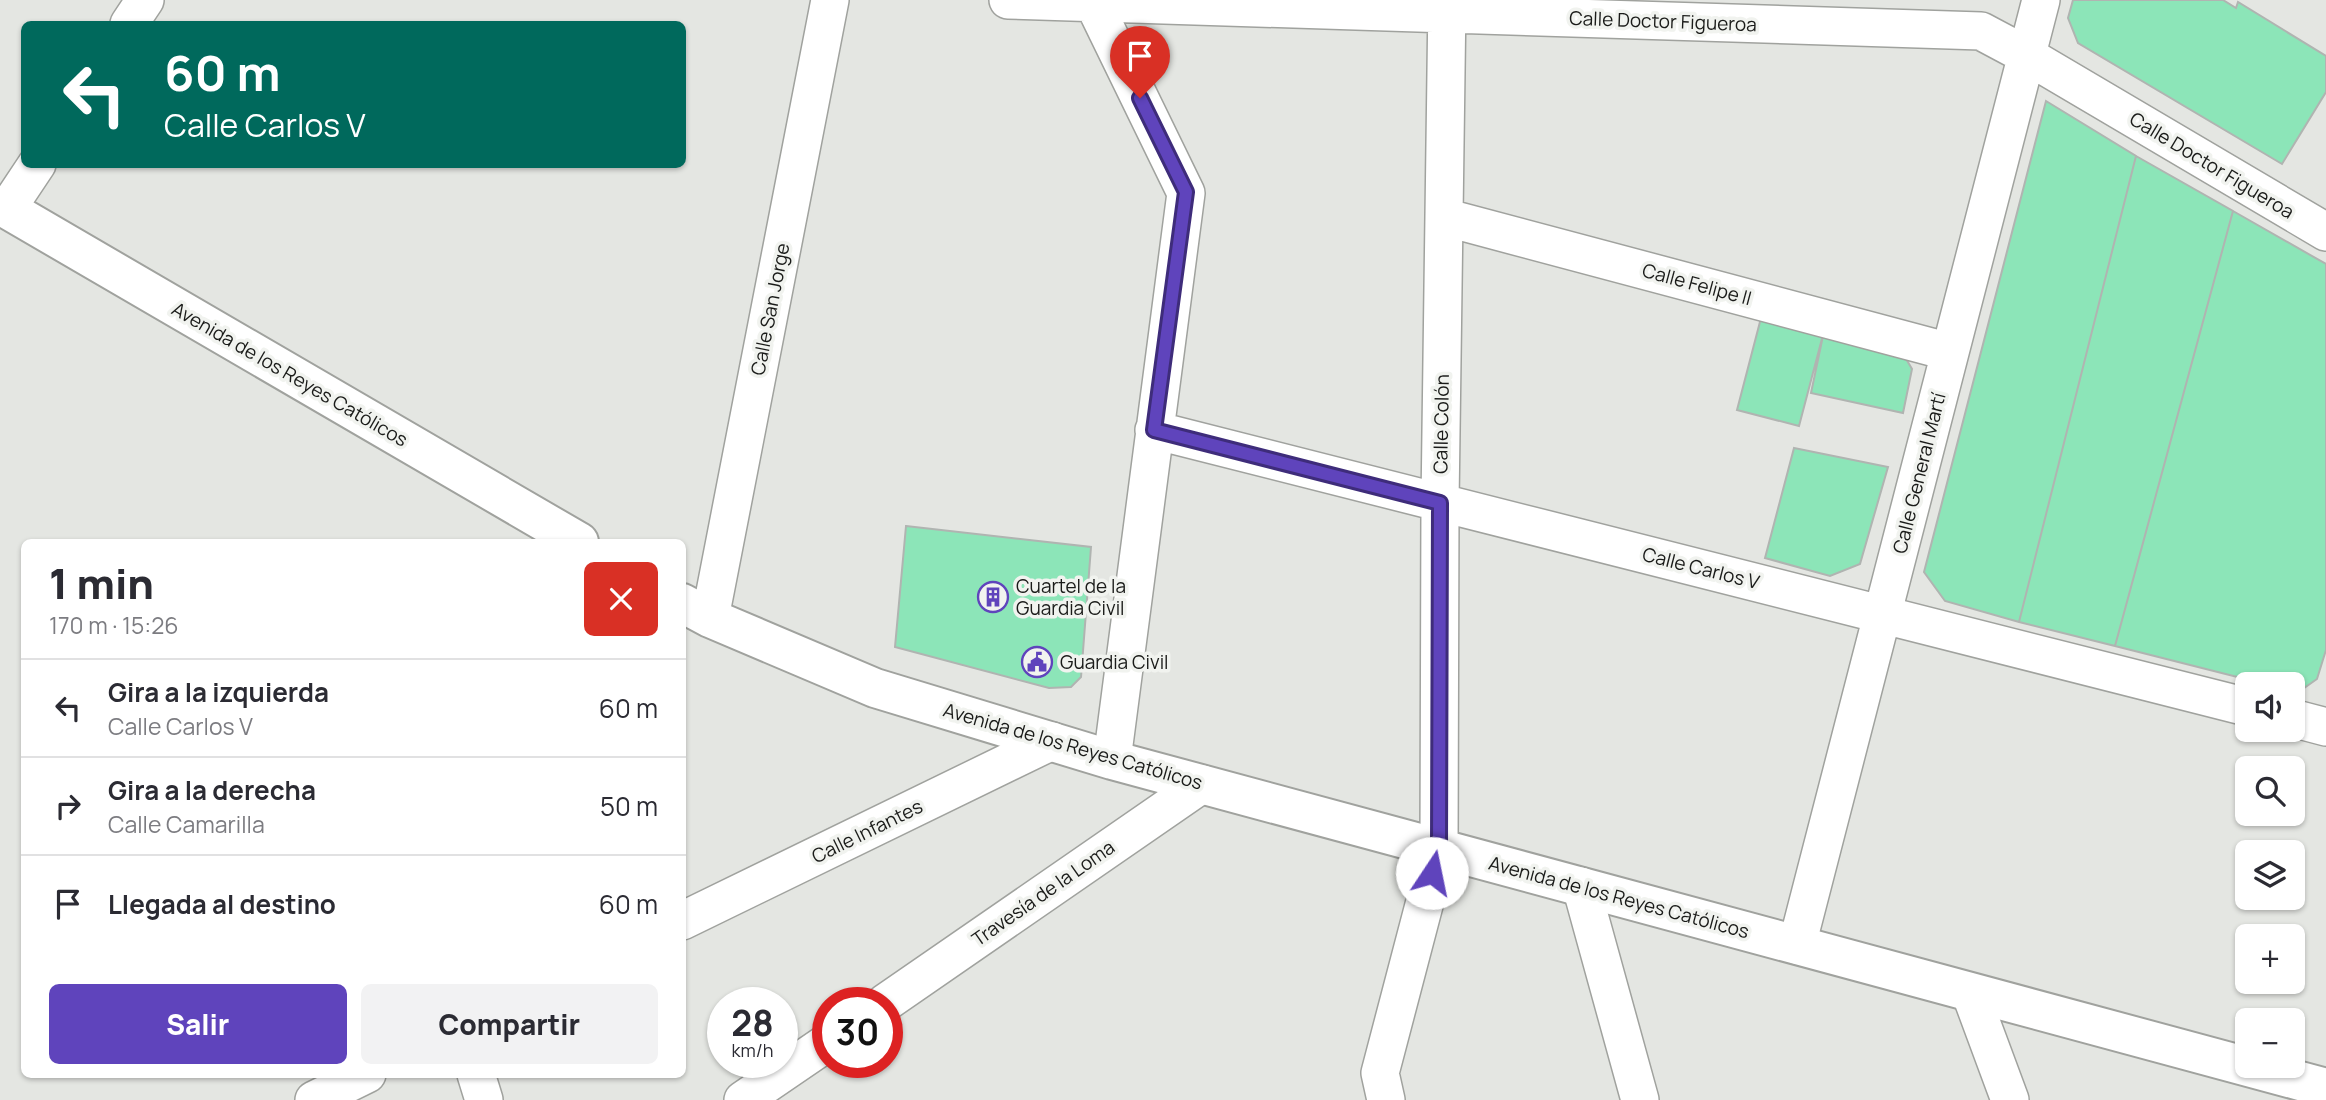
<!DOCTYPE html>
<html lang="es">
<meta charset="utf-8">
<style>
body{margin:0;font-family:Manrope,sans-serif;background:#f2f2f3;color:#2b2b33;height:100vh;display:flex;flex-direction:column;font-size:26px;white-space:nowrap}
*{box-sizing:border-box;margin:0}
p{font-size:23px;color:#7c7c81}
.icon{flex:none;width:38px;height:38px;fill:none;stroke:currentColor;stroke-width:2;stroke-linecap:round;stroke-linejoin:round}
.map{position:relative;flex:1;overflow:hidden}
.details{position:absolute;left:21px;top:539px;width:665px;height:539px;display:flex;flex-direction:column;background:#fff;border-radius:10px;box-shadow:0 2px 5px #0004}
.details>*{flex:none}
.hud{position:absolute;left:21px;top:21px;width:665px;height:147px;border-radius:10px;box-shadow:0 2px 5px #0004;background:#00695c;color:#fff;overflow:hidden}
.tools{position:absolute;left:2235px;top:672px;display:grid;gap:14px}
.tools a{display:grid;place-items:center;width:70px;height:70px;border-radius:10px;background:#fff;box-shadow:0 2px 5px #0004;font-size:35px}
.speed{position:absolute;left:707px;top:987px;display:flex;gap:14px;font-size:35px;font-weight:700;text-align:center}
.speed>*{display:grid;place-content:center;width:91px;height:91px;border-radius:50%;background:#fff;box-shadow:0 2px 5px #0004;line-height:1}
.speed small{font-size:18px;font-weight:400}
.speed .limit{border:10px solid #d22;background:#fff;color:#111}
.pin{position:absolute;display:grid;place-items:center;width:60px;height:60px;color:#fff;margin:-72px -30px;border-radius:50% 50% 50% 0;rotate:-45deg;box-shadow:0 0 7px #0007}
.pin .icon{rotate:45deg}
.me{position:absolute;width:77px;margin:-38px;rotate:11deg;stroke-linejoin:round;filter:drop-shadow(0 0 5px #0008)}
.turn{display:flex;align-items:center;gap:24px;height:147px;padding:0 28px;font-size:32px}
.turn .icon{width:91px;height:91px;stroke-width:2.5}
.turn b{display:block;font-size:49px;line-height:60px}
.round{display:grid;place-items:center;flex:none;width:74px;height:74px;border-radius:10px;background:#f2f2f3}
.overview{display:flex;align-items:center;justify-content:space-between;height:119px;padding:0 28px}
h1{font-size:42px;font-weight:800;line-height:52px}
.cta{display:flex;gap:14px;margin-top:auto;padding:14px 28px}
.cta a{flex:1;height:80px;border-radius:10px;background:#5f44bc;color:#fff;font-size:28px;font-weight:800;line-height:80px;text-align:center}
.cta a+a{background:#f2f2f3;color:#2b2b33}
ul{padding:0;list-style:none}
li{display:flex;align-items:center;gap:21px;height:98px;padding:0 28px;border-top:2px solid #e1e1e2}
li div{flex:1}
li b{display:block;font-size:26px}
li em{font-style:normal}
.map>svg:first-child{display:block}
.building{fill:#8ce5b8;stroke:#b0b4b1;stroke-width:2}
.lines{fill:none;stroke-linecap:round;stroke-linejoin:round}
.minor-casing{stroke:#a0a29e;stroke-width:40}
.tertiary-casing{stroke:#a0a29e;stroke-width:42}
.minor{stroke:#fff;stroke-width:37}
.tertiary{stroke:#fff;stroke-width:38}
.route-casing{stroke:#3e2c7a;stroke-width:18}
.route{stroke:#5f44bc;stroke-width:12}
.labels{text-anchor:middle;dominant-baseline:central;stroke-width:7;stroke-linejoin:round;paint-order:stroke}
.street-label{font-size:19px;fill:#1a1b19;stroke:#f1f3ef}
.poi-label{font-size:19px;fill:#1a1b19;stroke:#f1f3ef;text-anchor:start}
</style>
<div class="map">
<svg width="2326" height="1100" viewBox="0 0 2326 1100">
<rect width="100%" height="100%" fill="#e4e6e2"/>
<path class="building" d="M2073,0H2223L2236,8L2238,2L2326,56V92L2282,164L2078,43L2068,18Z
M2046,101L2136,156L2019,622L1945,601L1924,572Z
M2136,156L2233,211L2115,646L2019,622Z
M2233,211L2326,264V650L2317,679L2297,693L2292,691V684H2265L2115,646Z
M1761,318L1824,331L1799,426L1737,410Z
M1824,331L1899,347L1912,369L1903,413L1811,393Z
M1794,448L1888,467L1860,564L1830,576L1765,558Z
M906,526L1091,547L1081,677L1071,687L1049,688L895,647Z"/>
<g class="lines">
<g class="minor-casing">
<path id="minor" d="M1008,0L1981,31L2026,55L2326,232
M1092,0L1186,193L1112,760
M129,24L145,0
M7,209L37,164
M1444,217L1950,352
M1154,430L2247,707
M710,618L830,0
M2292,718L2326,727
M1581,886L1640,1100
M682,921L1052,741
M1797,945L2041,0
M1970,992L2010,1100
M885,1003L1202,784
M476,1074L484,1100
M314,1100L367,1074
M743,1100L828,1042
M1386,1100L1380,1073L1439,848L1440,503L1447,0"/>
</g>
<g class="tertiary-casing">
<path id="tertiary" d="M0,205L579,542
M682,603L710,618L875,688L1112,760L2326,1088"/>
</g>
<use href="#minor" class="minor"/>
<use href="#tertiary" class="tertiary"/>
</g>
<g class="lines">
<g class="route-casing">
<path id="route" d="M1140,98L1186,192L1154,430L1440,503L1439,848L1432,873"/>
</g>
<use href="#route" class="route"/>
</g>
<defs>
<g id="building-ring" transform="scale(1.575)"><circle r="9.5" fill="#f1f3ef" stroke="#5f44bc" stroke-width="1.5"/><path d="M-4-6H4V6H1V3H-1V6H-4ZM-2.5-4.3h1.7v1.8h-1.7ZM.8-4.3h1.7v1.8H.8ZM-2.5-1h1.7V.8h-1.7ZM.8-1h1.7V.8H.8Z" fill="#5f44bc"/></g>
<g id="civic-ring" transform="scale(1.575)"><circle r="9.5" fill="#f1f3ef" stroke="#5f44bc" stroke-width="1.5"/><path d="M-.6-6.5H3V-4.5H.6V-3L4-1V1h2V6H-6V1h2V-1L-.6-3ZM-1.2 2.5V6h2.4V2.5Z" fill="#5f44bc"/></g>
</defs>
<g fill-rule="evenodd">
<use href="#building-ring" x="993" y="597"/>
<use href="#civic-ring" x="1037" y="662"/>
</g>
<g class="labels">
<g class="street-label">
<text transform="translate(1663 21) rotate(2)">Calle Doctor Figueroa</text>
<text transform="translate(2212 165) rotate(31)">Calle Doctor Figueroa</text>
<text transform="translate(1697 284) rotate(15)">Calle Felipe II</text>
<text transform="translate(770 309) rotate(-79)">Calle San Jorge</text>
<text transform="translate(290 374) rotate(30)">Avenida de los Reyes Católicos</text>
<text transform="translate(1441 424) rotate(-89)">Calle Colón</text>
<text transform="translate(1919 473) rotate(-76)">Calle General Martí</text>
<text transform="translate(1701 568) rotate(14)">Calle Carlos V</text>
<text transform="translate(1073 746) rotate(16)">Avenida de los Reyes Católicos</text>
<text transform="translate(867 831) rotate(-26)">Calle Infantes</text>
<text transform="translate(1043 893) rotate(-35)">Travesía de la Loma</text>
<text transform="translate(1619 897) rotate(15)">Avenida de los Reyes Católicos</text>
</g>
<g class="poi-label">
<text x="1016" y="586">Cuartel de la<tspan x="1016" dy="22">Guardia Civil</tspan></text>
<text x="1060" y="662">Guardia Civil</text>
</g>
</g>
</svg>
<div class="tools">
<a><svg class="icon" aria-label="sound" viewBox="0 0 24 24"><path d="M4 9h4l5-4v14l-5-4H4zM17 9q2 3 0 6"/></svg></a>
<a><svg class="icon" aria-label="search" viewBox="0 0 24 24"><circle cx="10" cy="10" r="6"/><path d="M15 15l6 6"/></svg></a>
<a><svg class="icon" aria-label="layers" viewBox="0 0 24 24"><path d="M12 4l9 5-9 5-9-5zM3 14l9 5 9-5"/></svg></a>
<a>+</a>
<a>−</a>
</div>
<div class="speed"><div>28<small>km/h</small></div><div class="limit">30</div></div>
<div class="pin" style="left:1140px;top:98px;background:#d93025"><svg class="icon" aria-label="arrive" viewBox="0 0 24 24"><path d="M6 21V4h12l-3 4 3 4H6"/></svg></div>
<svg class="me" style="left:1432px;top:873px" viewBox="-20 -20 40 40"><circle r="19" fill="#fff"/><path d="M0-13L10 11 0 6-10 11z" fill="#5f44bc"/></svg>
<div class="hud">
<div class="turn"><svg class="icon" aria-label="left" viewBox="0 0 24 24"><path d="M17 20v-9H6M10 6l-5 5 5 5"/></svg><div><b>60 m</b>Calle Carlos V</div></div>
</div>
<section class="details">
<div class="overview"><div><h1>1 min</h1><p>170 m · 15:26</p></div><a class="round" style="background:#d93025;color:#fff"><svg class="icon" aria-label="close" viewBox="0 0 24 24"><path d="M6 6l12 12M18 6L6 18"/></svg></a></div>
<ul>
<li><svg class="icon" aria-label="left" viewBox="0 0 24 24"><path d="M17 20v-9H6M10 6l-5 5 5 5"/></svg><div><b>Gira a la izquierda</b><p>Calle Carlos V</p></div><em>60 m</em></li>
<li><svg class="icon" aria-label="right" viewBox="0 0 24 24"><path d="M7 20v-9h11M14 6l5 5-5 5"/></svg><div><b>Gira a la derecha</b><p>Calle Camarilla</p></div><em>50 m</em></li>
<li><svg class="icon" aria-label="arrive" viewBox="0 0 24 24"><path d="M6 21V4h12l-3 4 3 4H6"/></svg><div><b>Llegada al destino</b></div><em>60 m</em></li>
</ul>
<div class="cta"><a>Salir</a><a>Compartir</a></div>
</section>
</div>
